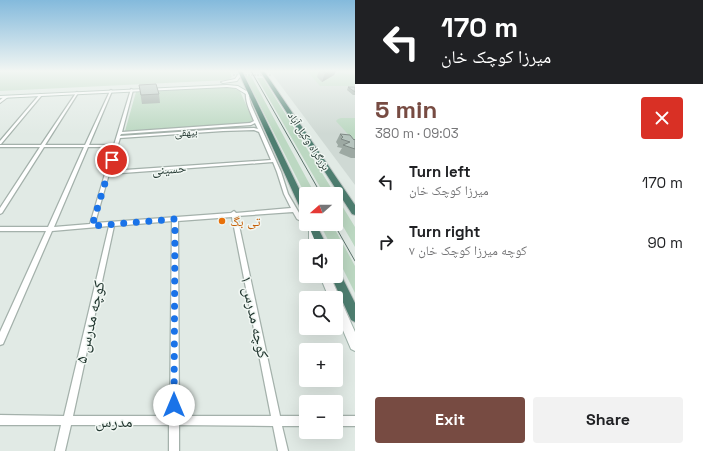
<!DOCTYPE html>
<meta charset="utf-8">
<style>
body{margin:0;font-family:"Space Grotesk","Noto Naskh Arabic",sans-serif;background:#f2f2f2;color:#202124;height:100vh;display:flex;flex-direction:column;font-size:15px;white-space:nowrap}
*{box-sizing:border-box;margin:0}
p{font-size:13px;color:#757577}
.icon{flex:none;width:22px;height:22px;fill:none;stroke:currentColor;stroke-width:2;stroke-linecap:round;stroke-linejoin:round}
.map{position:relative;flex:1;overflow:hidden}
.details{display:flex;flex-direction:column;background:#fff;width:348px}
.details>*{flex:none}
.hud{background:#202124;color:#fff;overflow:hidden}
.needle{width:26px;rotate:249deg}
.tools{position:absolute;left:299px;top:187px;display:grid;gap:8px}
.tools a{display:grid;place-items:center;width:44px;height:44px;border-radius:4px;background:#fff;box-shadow:0 4px 16px #0002;font-size:20px}
.pin{position:absolute;display:grid;place-items:center;width:34px;height:34px;color:#fff;margin:-17px;border:2px solid #fff;border-radius:50%;box-shadow:0 1px 4px #0007}
.me{position:absolute;width:44px;margin:-22px;rotate:0deg;stroke-linejoin:round;filter:drop-shadow(0 0 3px #0008)}
.turn{display:flex;align-items:center;gap:14px;height:84px;padding:0 20px;font-size:18px}
.turn .icon{width:52px;height:52px;stroke-width:2.5}
.turn b{display:block;font-size:28px;line-height:34px}
.round{display:grid;place-items:center;flex:none;width:42px;height:42px;border-radius:4px;background:#f2f2f2}
.headline{display:flex;align-items:center;justify-content:space-between;height:68px;padding:0 20px}
h1{font-size:24px;font-weight:700;line-height:30px;color:#774b42}
.action{display:flex;gap:8px;margin-top:auto;padding:8px 20px}
.action a{flex:1;height:46px;border-radius:4px;background:#774b42;color:#fff;font-size:16px;font-weight:700;line-height:46px;text-align:center}
.action a+a{background:#f2f2f2;color:#202124}
ul{padding:0;list-style:none}
li{display:flex;align-items:center;gap:12px;height:60px;padding:0 20px}
li div{flex:1}
li b{display:block;font-size:15px}
li em{font-style:normal}
main{display:flex;flex:1;min-height:0}
.map>svg:first-child{display:block}
.built{fill:#cfd9d4}
.green{fill:#bcd8c2}
.lines{fill:none;stroke-linecap:round;stroke-linejoin:round}
.pedestrian-tunnel{stroke:#bbc6c1;stroke-width:2;stroke-dasharray:2 1;stroke-linecap:butt}
.minor-casing{stroke:#a4b1ab;stroke-width:2.5}
.tertiary-casing{stroke:#a4b1ab;stroke-width:2}
.secondary-casing{stroke:#a1b4ac;stroke-width:2}
.trunk-casing{stroke:#c1c7c5;stroke-width:2}
.minor{fill:#fff;fill-rule:evenodd}
.tertiary{fill:#fff;fill-rule:evenodd}
.secondary{fill:#fff;fill-rule:evenodd}
.trunk{fill:#4e7e70;fill-rule:evenodd}
.tram{stroke:#5d746d;stroke-width:1}
.wall{fill:#9da9a3}
.shaded-wall{fill:#7f8985}
.building{fill:#b6c4be;stroke:#7f8985}
.route{stroke:#1a73e8;stroke-width:7;stroke-dasharray:0 12.6}
.food-dot{fill:#e8710a;stroke:#f1f7f3;stroke-width:1.5}
.labels{text-anchor:middle;dominant-baseline:central;stroke-width:3;stroke-linejoin:round;paint-order:stroke}
.far-street-label{font-size:11px;fill:#233831;stroke:#f1f7f3}
.street-label{font-size:13px;fill:#233831;stroke:#f1f7f3}
.food-label{font-size:13px;fill:#c56008;stroke:#f1f7f3;text-anchor:start}
.near-street-label{font-size:16px;fill:#233831;stroke:#f1f7f3}
</style>
<main>
<div class="map">
<svg width="355" height="451" viewBox="0 0 355 451">
<rect width="100%" height="100%" fill="#e1eae5"/>
<path class="built" d="M270,71H355V185Z"/>
<path class="green" d="M0,71H229L232,77L228,80L0,91Z
M307,71H328L319,76L329,78L338,73L355,75V86H320Z
M245,76H251L315,194H306V196Z
M257,78H263L335,194H324Z
M230,87L240,91L254,123L125,131L136,92Z
M341,118H355V142L336,121L338,119Z
M336,196L355,227V247L336,214Z
M320,224H332L355,266V293L336,255V246H331Z"/>
<g class="lines">
<path class="pedestrian-tunnel" d="M233,75H272"/>
<g class="minor-casing">
<path id="minor" d="M131,89L133,90L122,132L250,123L254,121C250,111 245,102 246,92L247,91L248,92L249,97L251,105L281,172L288,194L302,218L299,220L297,219L293,212L237,216L280,416H306V426H282L288,451H278L273,426L179,425V451H169V425H71L65,451H55L61,425H0V415L64,416L109,226L52,231L3,344L0,345V332L46,231H0V227H48L84,147H44L2,213L0,214V208L40,147H0V145H41L76,93L77,92L78,93L45,145H85L110,91L111,90L112,91L89,145H114ZM255,123L258,129L254,128L223,129L120,136L121,134L251,125ZM254,130L259,132L271,160L110,171L120,138L223,131ZM88,147H113L90,224L54,227ZM273,162L277,172L284,194L291,208L236,213L234,211L231,213L95,223L109,174ZM232,217L271,416H179L178,221ZM172,221L170,416H73L114,226Z
M40,94L42,95L1,144H0V141Z
M336,416H355V426H336Z"/>
</g>
<g class="tertiary-casing">
<path id="tertiary" d="M5,96L8,97L0,103V100Z"/>
</g>
<g class="secondary-casing">
<path id="secondary" d="M240,72L243,73L237,81L223,83L221,82L235,79Z
M227,85L238,86L253,95L249,96L236,88L227,87L0,98V96Z
M313,225L316,226L317,228V246H309V228L310,226Z
M320,276H330L355,332V351L351,349L336,314V298H329Z"/>
</g>
<g class="trunk-casing">
<path id="trunk" d="M238,71H242L306,203V215L302,212Z
M260,71H264L355,205V215L352,214Z
M308,224H316L327,246H317Z
M336,271L340,273L355,303V322L351,320L331,276H336Z"/>
</g>
<use href="#minor" class="minor"/>
<use href="#tertiary" class="tertiary"/>
<use href="#secondary" class="secondary"/>
<use href="#trunk" class="trunk"/>
<path class="tram" d="M251,71L321,194
M334,224L355,261"/>
</g>
<path class="wall" d="M319,71H336L334,75L322,82L317,77Z
M139,85L159,94L160,103L142,104Z
M348,87H355V95H353L347,90Z
M340,134L354,140L355,139V158H351L339,153L342,148L337,147L338,145L336,142Z"/>
<path class="shaded-wall" d="M330,71H336L334,75L322,82L325,73Z"/>
<path class="building" d="M322,71H330L325,73Z
M156,84L159,94L141,95L139,85Z
M348,87H355V92Z
M340,134L350,135L354,140L355,139V149L343,145L350,142L341,139L343,137Z"/>
<linearGradient id="sky" x2="0" y2="1"><stop stop-color="#84badc"/><stop offset="0.53" stop-color="#f2f6f3"/><stop offset="1" stop-color="#f2f6f3" stop-opacity="0"/></linearGradient>
<rect width="355" height="134" fill="url(#sky)"/>
<g class="lines">
<path class="route" d="M112,160L92,226L175,219L174,405"/>
</g>
<circle class="food-dot" cx="222" cy="221" r="4"/>
<g class="labels">
<g class="far-street-label">
<text transform="translate(186 132) rotate(-4)">بیهقی</text>
<text transform="translate(309 141) rotate(57)">بزرگراه وکیل آباد</text>
</g>
<g class="street-label">
<text transform="translate(169 169) rotate(-4)">حسینی</text>
</g>
<g class="food-label">
<text x="230" y="221">تی بگ</text>
</g>
<g class="near-street-label">
<text transform="translate(255 317) rotate(78)">کوچه مدرس ۱</text>
<text transform="translate(90 322) rotate(-77)">کوچه مدرس ۵</text>
<text x="114" y="421">مدرس</text>
</g>
</g>
</svg>
<div class="tools">
<a><svg class="needle" viewBox="-14 -14 28 28"><path d="M0-13l5 13h-10z" fill="#e53935"/><path d="M0 13l5-13h-10z" fill="#757577"/></svg></a>
<a><svg class="icon" aria-label="sound" viewBox="0 0 24 24"><path d="M4 9h4l5-4v14l-5-4H4zM17 9q2 3 0 6"/></svg></a>
<a><svg class="icon" aria-label="search" viewBox="0 0 24 24"><circle cx="10" cy="10" r="6"/><path d="M15 15l6 6"/></svg></a>
<a>+</a>
<a>−</a>
</div>
<div class="pin" style="left:112px;top:160px;background:#d93025"><svg class="icon" aria-label="arrive" viewBox="0 0 24 24"><path d="M6 21V4h12l-3 4 3 4H6"/></svg></div>
<svg class="me" style="left:174px;top:405px" viewBox="-20 -20 40 40"><circle r="19" fill="#fff"/><path d="M0-13L10 11 0 6-10 11z" fill="#1a73e8"/></svg>
</div>
<section class="details">
<div class="hud">
<div class="turn"><svg class="icon" aria-label="left" viewBox="0 0 24 24"><path d="M17 20v-9H6M10 6l-5 5 5 5"/></svg><div><b>170 m</b>میرزا کوچک خان</div></div>
</div>
<div class="headline"><div><h1>5 min</h1><p>380 m · 09:03</p></div><a class="round" style="background:#d93025;color:#fff"><svg class="icon" aria-label="close" viewBox="0 0 24 24"><path d="M6 6l12 12M18 6L6 18"/></svg></a></div>
<ul>
<li><svg class="icon" aria-label="left" viewBox="0 0 24 24"><path d="M17 20v-9H6M10 6l-5 5 5 5"/></svg><div><b>Turn left</b><p>میرزا کوچک خان</p></div><em>170 m</em></li>
<li><svg class="icon" aria-label="right" viewBox="0 0 24 24"><path d="M7 20v-9h11M14 6l5 5-5 5"/></svg><div><b>Turn right</b><p>کوچه میرزا کوچک خان ۷</p></div><em>90 m</em></li>
</ul>
<div class="action"><a>Exit</a><a>Share</a></div>
</section>
</main>
